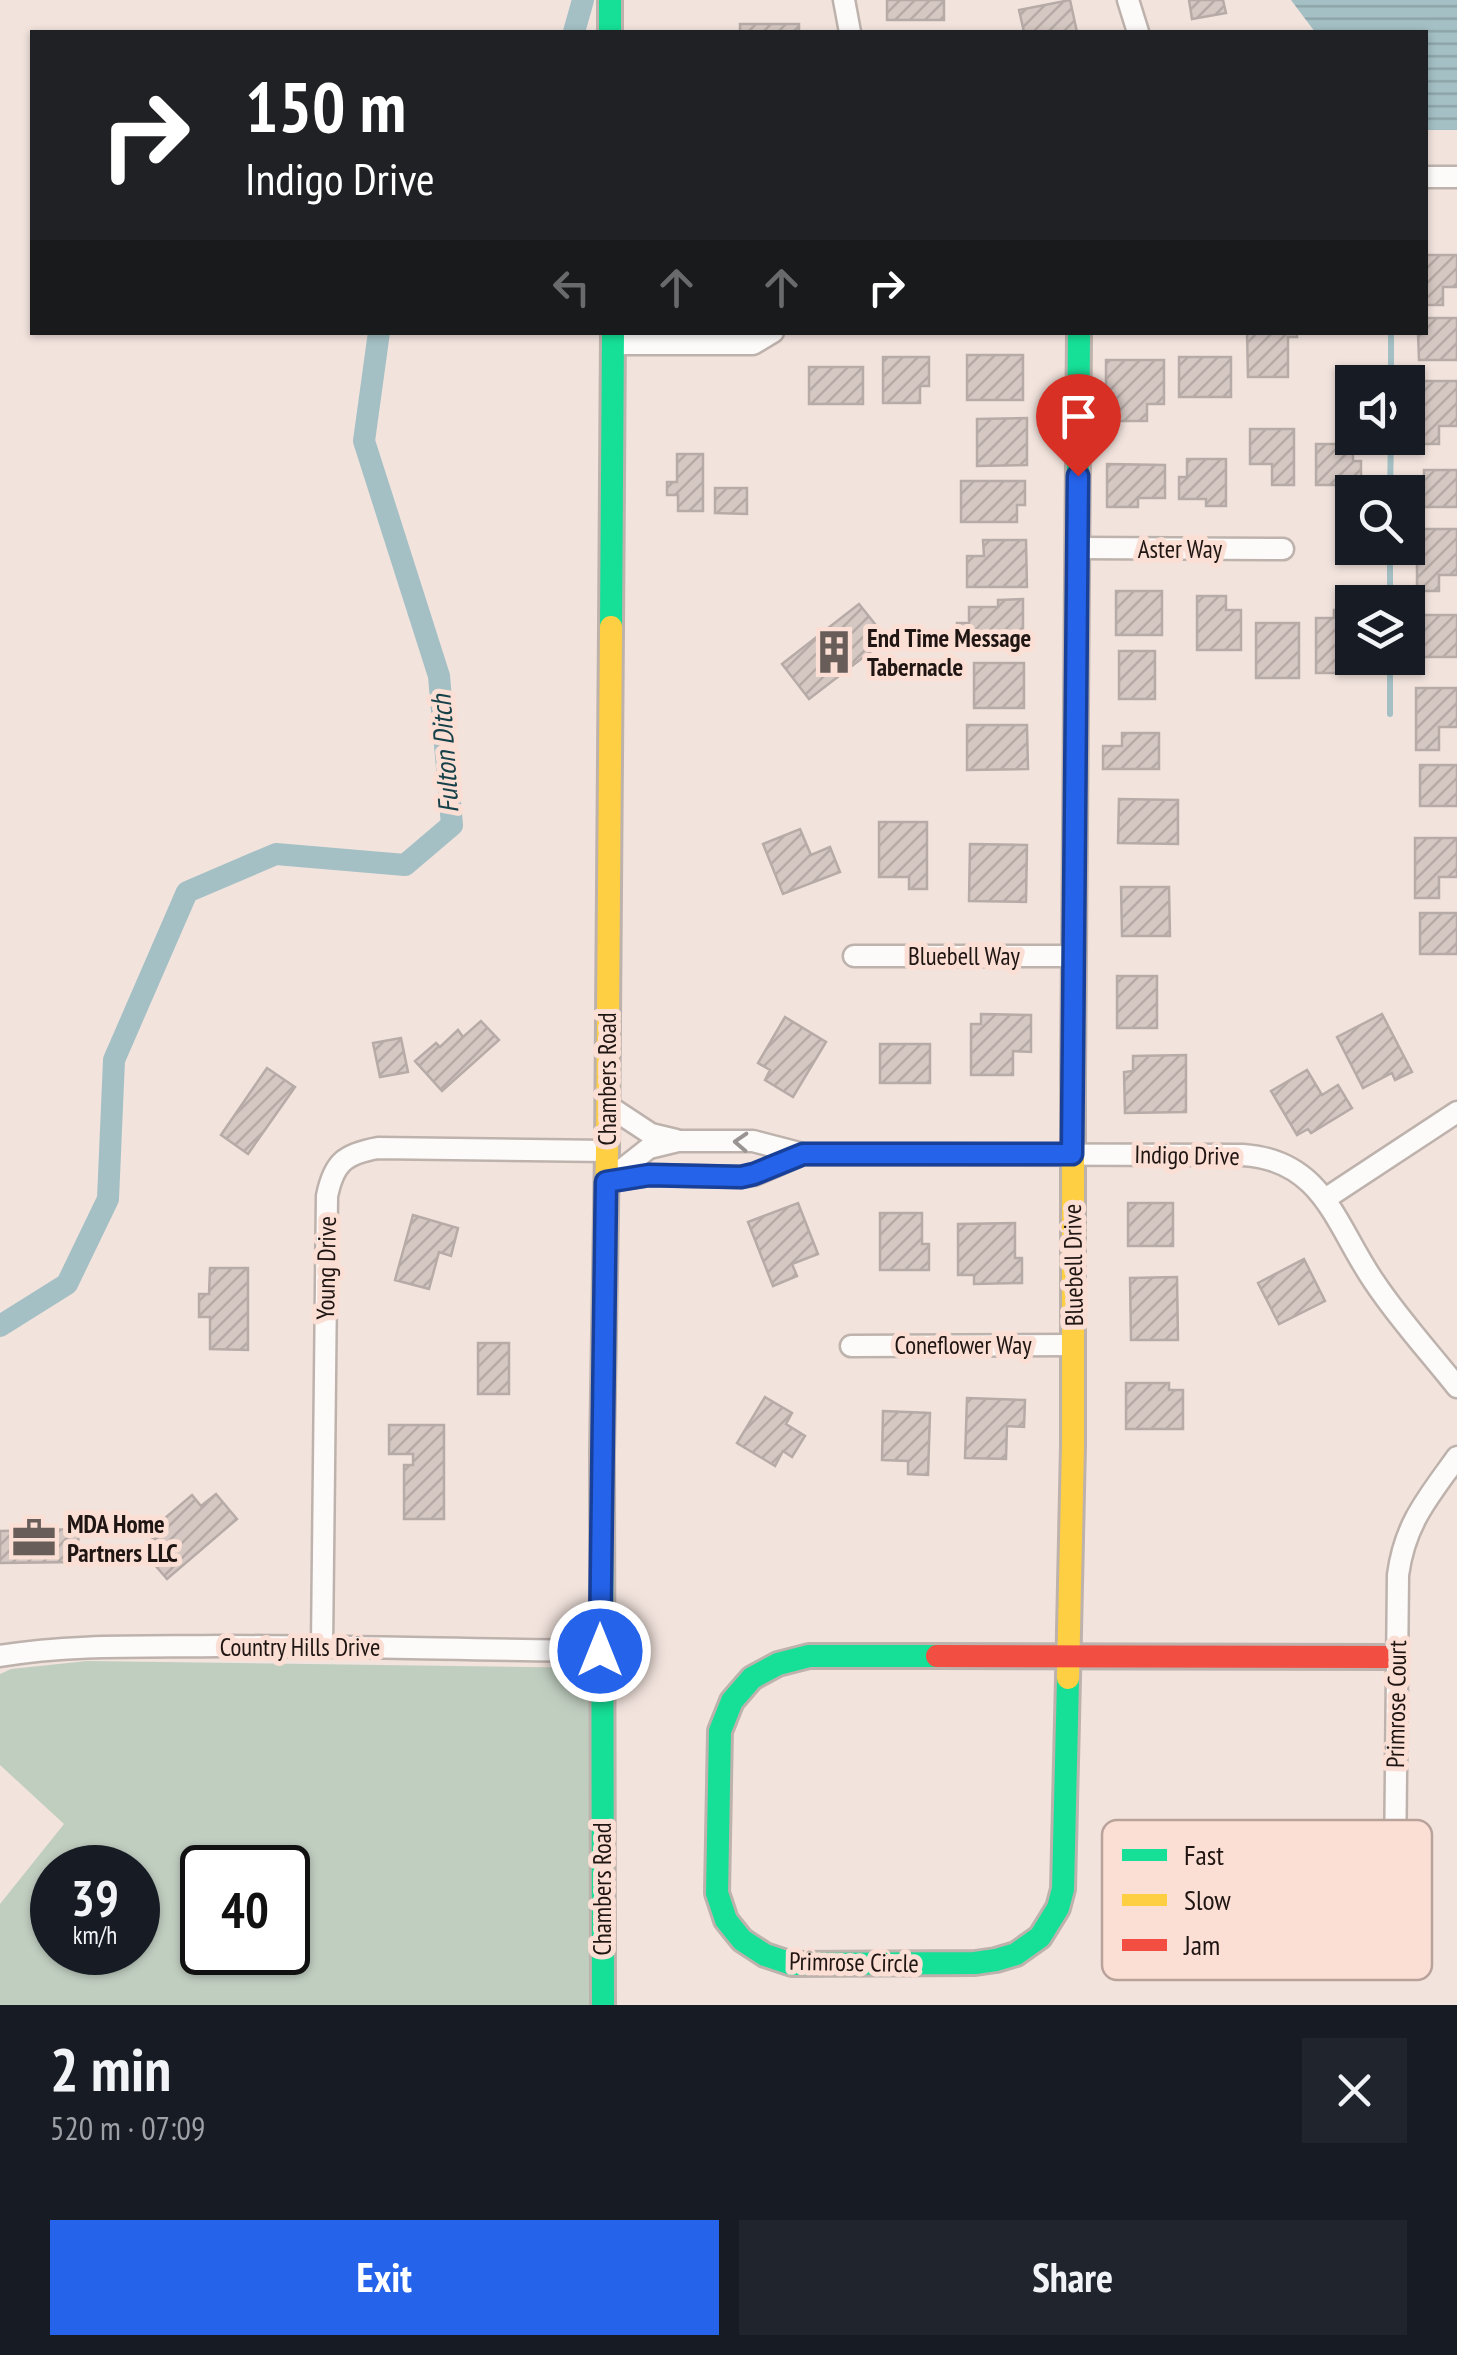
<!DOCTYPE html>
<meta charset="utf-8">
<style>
body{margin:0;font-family:"PT Sans Narrow",sans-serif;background:#20242c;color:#f1f3f6;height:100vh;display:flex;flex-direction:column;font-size:38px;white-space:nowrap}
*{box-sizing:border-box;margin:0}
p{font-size:32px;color:#9ea1a6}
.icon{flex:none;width:55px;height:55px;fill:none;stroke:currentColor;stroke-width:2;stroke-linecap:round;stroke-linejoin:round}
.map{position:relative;height:2005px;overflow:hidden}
.side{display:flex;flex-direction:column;background:#171b24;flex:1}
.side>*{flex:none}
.hud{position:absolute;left:30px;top:30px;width:1398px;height:305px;border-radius:0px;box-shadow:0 2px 8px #0004;background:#202124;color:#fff;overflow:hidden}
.buttons{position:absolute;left:1335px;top:365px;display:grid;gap:20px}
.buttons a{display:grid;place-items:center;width:90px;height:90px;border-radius:0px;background:#171b24;box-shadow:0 2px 8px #0004;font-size:50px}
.speed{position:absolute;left:30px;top:1845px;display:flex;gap:20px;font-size:50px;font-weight:700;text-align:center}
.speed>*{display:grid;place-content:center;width:130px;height:130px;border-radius:50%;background:#171b24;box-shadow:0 2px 8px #0004;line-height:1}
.speed small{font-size:25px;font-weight:400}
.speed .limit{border:5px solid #111;border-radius:15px;background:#fff;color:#111}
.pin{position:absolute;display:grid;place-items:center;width:85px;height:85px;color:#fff;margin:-102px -42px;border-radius:50% 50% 50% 0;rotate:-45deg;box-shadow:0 0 10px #0007}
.pin .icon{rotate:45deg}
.me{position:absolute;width:110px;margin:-55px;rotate:0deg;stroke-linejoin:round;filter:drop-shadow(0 0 8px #0008)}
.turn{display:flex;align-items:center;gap:35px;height:210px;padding:0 50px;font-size:45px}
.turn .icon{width:130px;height:130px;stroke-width:2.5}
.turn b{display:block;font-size:70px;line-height:85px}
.lanes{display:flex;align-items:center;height:95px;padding:0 50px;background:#0003;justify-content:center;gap:50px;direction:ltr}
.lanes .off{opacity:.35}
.round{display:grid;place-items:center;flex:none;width:105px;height:105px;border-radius:0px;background:#20242c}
.head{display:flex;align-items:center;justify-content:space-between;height:170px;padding:0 50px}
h1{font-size:60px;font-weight:800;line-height:75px}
.primary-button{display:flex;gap:20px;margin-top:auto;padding:20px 50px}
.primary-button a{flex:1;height:115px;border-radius:0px;background:#2563eb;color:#fff;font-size:40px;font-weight:800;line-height:115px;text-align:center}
.primary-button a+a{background:#20242c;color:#f1f3f6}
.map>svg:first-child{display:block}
.grass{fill:#c0cec0;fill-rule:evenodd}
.water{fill:url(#water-rules)}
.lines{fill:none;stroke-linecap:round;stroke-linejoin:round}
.stream{stroke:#a4c0c5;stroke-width:6}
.canal{stroke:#a4c0c5;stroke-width:22}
.building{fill:url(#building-hatch);stroke:#b7aba7;stroke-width:2.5}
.street-casing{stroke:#beb2ad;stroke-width:25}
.fast-casing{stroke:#beb2ad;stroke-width:28}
.slow-casing{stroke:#beb2ad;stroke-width:28}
.jam-casing{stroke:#beb2ad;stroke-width:28}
.street{stroke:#fdfbfa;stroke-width:20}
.fast{stroke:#16e098;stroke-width:22}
.slow{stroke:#ffcf43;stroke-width:22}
.jam{stroke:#f24e42;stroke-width:22}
.oneway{stroke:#999492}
.route-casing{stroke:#184099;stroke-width:25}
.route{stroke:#2563eb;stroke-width:18}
.labels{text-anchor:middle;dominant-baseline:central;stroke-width:10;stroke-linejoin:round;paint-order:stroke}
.street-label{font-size:25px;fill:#1f1512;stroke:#fbdfd4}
.poi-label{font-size:25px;font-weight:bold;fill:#1f1512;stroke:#fbdfd4;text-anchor:start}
.water-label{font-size:28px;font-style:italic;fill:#164149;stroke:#fbdfd4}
.key{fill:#fbdfd4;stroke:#b9a29a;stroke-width:2.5}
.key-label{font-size:28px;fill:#1f1512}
</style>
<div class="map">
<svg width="1457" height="2005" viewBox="0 0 1457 2005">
<defs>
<pattern id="water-rules" width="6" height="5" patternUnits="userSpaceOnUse" patternTransform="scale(2.5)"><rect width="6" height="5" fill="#a4c0c5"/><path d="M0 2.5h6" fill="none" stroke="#8da4a8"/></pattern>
<pattern id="building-hatch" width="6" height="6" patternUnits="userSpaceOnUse" patternTransform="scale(2.5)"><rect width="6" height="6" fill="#d5c7c2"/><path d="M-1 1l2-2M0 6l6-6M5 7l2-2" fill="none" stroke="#b6aaa6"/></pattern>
</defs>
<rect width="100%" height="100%" fill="#f2e3dd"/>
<path class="grass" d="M87,1661L601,1668L605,2005H0V1904L64,1824L0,1765V1674L11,1669ZM52,1868H138V1952H52ZM202,1868H288V1952H202Z"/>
<path class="water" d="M1291,0H1457V130H1425V32H1315Z"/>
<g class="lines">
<path class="stream" d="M1391,382V332
M1390,492L1391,438
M1390,602V548
M1390,714V658"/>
<path class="canal" d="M574,32L583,0
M0,1326L67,1284L108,1199L114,1060L187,892L276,854L405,865L452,825L439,676L364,441L379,332"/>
</g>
<path class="building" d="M887,0H944V20H887Z
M1070,0L1077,32H1024L1019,10Z
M1189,0H1223L1226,13L1192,19Z
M740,24H799V32H740Z
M1425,255H1457V287H1443V305H1425Z
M1425,318H1457V360H1419L1418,332H1425Z
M1247,332H1297V337H1288V377H1248Z
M967,355H1023V400H967Z
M883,357H929V386H920V403H883Z
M1179,357H1231V397H1179Z
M1106,360H1164V404H1147V421H1106Z
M809,367H863V404H809Z
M1418,381H1457V426H1439V444H1418Z
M1027,418V465L977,466V419Z
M1250,429H1294V485H1272V464H1250Z
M1316,444H1353V461H1361V485H1316Z
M677,454H703V511H678V495H667V482H677Z
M1187,459H1226V506H1206V499H1179V477H1187Z
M1107,464L1165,465V498H1138V507H1107Z
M1424,470H1457V507H1424Z
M961,481H1025V505H1017V522H961Z
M715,488H747V514L715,513Z
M1417,529H1457V575H1439V591H1417Z
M983,540H1026L1027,587H967V556H984Z
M1116,591H1162V635H1116Z
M1197,596H1226V610H1241V650H1197Z
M1023,599V644L957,645V623H969V607H998V600Z
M859,604L887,639L809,699L782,664Z
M1334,610H1352V658H1361V673H1316V618H1334Z
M1421,615H1457V657H1421Z
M1256,623H1299V678H1256Z
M1119,651H1155V699H1119Z
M974,663H1024V708H974Z
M1416,688H1457V727H1439V750H1416Z
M967,725H1027L1028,769L967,770Z
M1122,733H1159V769H1103V746H1122Z
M1420,765H1457V806H1420Z
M1119,799L1178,800V844L1118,843Z
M879,822H927V889H909V877H879Z
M800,829L811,855L830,847L840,872L783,894L763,844Z
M1415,838H1457V877H1439V898H1415Z
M970,844L1027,845L1026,902L969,901Z
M1121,887H1169L1170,936H1122Z
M1420,913H1457V954H1420Z
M1117,976H1157V1028H1117Z
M981,1014L1031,1015V1052L1013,1051V1075H971V1024H981Z
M1382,1014L1412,1072L1395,1080L1392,1073L1363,1088L1337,1037Z
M785,1017L826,1042L793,1097L765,1080L770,1070L758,1063Z
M481,1021L499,1040L442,1091L415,1061L436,1043L440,1047L458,1030L463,1037Z
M401,1038L408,1072L380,1077L373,1043Z
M880,1044H930V1083H880Z
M1186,1055V1112L1125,1113L1124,1072L1133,1071V1056Z
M267,1068L295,1087L248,1154L221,1135Z
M1307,1070L1322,1095L1338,1085L1352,1108L1311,1133L1308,1129L1297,1135L1271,1091Z
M798,1203L818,1254L792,1264L797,1276L773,1286L748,1222Z
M1128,1203H1173V1246H1128Z
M880,1213H922V1244H929V1270H880Z
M413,1215L458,1228L451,1256L439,1252L429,1289L395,1280Z
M1015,1223V1258H1022V1283L974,1284V1275H958V1224Z
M1304,1259L1325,1301L1279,1324L1258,1283Z
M210,1268H248V1350L210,1349V1317H199V1294H209Z
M1177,1277L1178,1340H1131L1130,1278Z
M478,1343H509V1394H478Z
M1126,1383H1169V1390H1183V1429H1126Z
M765,1397L792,1413L786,1424L805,1436L792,1457L783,1451L775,1466L737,1443Z
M967,1398L1025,1400L1024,1427L1007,1426L1006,1459L965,1458Z
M883,1411L930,1413L928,1475L908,1474V1461L882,1460Z
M389,1425H444V1519H404V1465H413V1454H389Z
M216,1494L237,1519L167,1579L141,1549L169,1525L164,1519L192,1495L201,1506Z
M78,1529L79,1562L0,1563V1531Z"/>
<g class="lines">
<g class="street-casing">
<path id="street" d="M844,0L850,32
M1128,0L1138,32
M1425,177H1457
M613,344H753L773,332
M1078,548L1283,549
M854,956H1074
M607,1105L651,1134L676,1140
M610,1181L649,1175L741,1177L754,1175L803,1154
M606,1182L649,1148L678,1141H753L803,1154L1243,1155C1324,1160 1336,1227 1375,1283C1399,1319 1430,1353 1457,1387
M1325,1199L1457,1112
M851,1346L1074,1345
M322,1646L327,1196C334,1162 345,1154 378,1148L607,1151
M0,1656C73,1644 147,1647 220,1646C347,1646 474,1650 601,1651
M1394,1967L1398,1575C1405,1523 1428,1498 1457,1457"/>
</g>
<g class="fast-casing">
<path id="fast" d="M610,0V32
M611,627L613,332
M1073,1076L1079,332
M602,1453L603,2005
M937,1656H809L778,1664L752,1678L732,1701L720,1731L717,1893L726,1920L742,1940L765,1955L792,1964L975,1963L996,1960L1016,1954L1040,1937L1058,1908L1063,1889L1068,1678"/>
</g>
<g class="slow-casing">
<path id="slow" d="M602,1453L607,1151L611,627
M1068,1678L1073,1445V1076"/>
</g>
<g class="jam-casing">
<path id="jam" d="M937,1656L1396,1657"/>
</g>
<use href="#street" class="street"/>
<use href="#fast" class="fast"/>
<use href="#slow" class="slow"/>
<use href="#jam" class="jam"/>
</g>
<defs><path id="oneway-chevron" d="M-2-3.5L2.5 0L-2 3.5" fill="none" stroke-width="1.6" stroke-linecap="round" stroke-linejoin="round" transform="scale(2.5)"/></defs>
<use class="oneway" href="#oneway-chevron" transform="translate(741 1142) rotate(-177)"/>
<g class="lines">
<g class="route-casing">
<path id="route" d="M600,1651L606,1182L649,1175L741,1177L754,1174L803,1154H1072L1078,476"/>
</g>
<use href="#route" class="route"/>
</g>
<defs>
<g id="building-bare" transform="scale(3.45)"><path d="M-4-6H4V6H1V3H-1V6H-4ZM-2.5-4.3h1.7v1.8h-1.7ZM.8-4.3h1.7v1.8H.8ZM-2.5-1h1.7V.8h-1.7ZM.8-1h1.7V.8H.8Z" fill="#695d59" stroke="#fbdfd4" stroke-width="2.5" paint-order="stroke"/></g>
<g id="office-bare" transform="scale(3.45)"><path d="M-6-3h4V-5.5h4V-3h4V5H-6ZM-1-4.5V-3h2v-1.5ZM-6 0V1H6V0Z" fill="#695d59" stroke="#fbdfd4" stroke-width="2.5" paint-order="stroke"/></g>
</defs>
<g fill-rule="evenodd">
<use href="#building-bare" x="834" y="652"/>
<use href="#office-bare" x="34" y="1538"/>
</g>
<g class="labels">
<g class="street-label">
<text x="1180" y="549">Aster Way</text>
<text x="964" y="956">Bluebell Way</text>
<text transform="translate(607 1079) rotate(-90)">Chambers Road</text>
<text transform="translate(1187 1155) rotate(1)">Indigo Drive</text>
<text transform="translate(1073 1265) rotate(-91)">Bluebell Drive</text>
<text transform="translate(326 1268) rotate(-89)">Young Drive</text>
<text x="963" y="1345">Coneflower Way</text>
<text x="300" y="1647">Country Hills Drive</text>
<text transform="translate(1396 1704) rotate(-89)">Primrose Court</text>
<text transform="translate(602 1889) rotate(-90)">Chambers Road</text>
<text transform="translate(854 1962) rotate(1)">Primrose Circle</text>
</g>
<g class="poi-label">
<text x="867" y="638">End Time Message<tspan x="867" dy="29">Tabernacle</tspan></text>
<text x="67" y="1524">MDA Home<tspan x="67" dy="29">Partners LLC</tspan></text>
</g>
<g class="water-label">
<text transform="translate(444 754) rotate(-94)">Fulton Ditch</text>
</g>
</g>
<rect x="1102" y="1820" width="330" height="160" rx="15" class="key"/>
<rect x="1122" y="1849" width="45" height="12" fill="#16e098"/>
<rect x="1122" y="1894" width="45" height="12" fill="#ffcf43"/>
<rect x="1122" y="1939" width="45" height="12" fill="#f24e42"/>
<g class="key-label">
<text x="1184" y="1865">Fast</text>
<text x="1184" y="1910">Slow</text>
<text x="1184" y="1955">Jam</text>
</g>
</svg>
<div class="buttons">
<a><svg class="icon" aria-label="sound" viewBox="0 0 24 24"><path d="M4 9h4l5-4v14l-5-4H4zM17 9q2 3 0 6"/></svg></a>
<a><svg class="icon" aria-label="search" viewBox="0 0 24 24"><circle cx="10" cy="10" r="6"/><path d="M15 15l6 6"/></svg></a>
<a><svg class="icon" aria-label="layers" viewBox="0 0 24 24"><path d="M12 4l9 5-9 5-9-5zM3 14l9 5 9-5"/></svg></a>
</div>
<div class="speed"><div>39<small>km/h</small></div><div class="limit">40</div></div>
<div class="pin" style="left:1078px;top:476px;background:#d93025"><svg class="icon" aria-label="arrive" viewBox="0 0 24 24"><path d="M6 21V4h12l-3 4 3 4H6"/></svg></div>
<svg class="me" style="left:600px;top:1651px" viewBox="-20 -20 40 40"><circle r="17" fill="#2563eb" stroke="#fff" stroke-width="3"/><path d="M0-11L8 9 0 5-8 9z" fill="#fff"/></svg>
<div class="hud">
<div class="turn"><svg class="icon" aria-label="right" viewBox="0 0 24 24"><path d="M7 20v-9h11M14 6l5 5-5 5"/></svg><div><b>150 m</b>Indigo Drive</div></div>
<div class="lanes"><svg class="icon off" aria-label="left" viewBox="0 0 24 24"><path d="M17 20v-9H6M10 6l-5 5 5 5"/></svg><svg class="icon off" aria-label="ahead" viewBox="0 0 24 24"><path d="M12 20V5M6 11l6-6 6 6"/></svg><svg class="icon off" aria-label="ahead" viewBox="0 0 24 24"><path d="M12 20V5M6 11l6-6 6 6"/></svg><svg class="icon" aria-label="right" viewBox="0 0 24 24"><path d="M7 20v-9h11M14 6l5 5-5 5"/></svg></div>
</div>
</div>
<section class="side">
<div class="head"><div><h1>2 min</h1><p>520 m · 07:09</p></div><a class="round"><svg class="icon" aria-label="close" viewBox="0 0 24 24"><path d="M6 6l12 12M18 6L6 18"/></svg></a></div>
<div class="primary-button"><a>Exit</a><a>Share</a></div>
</section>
